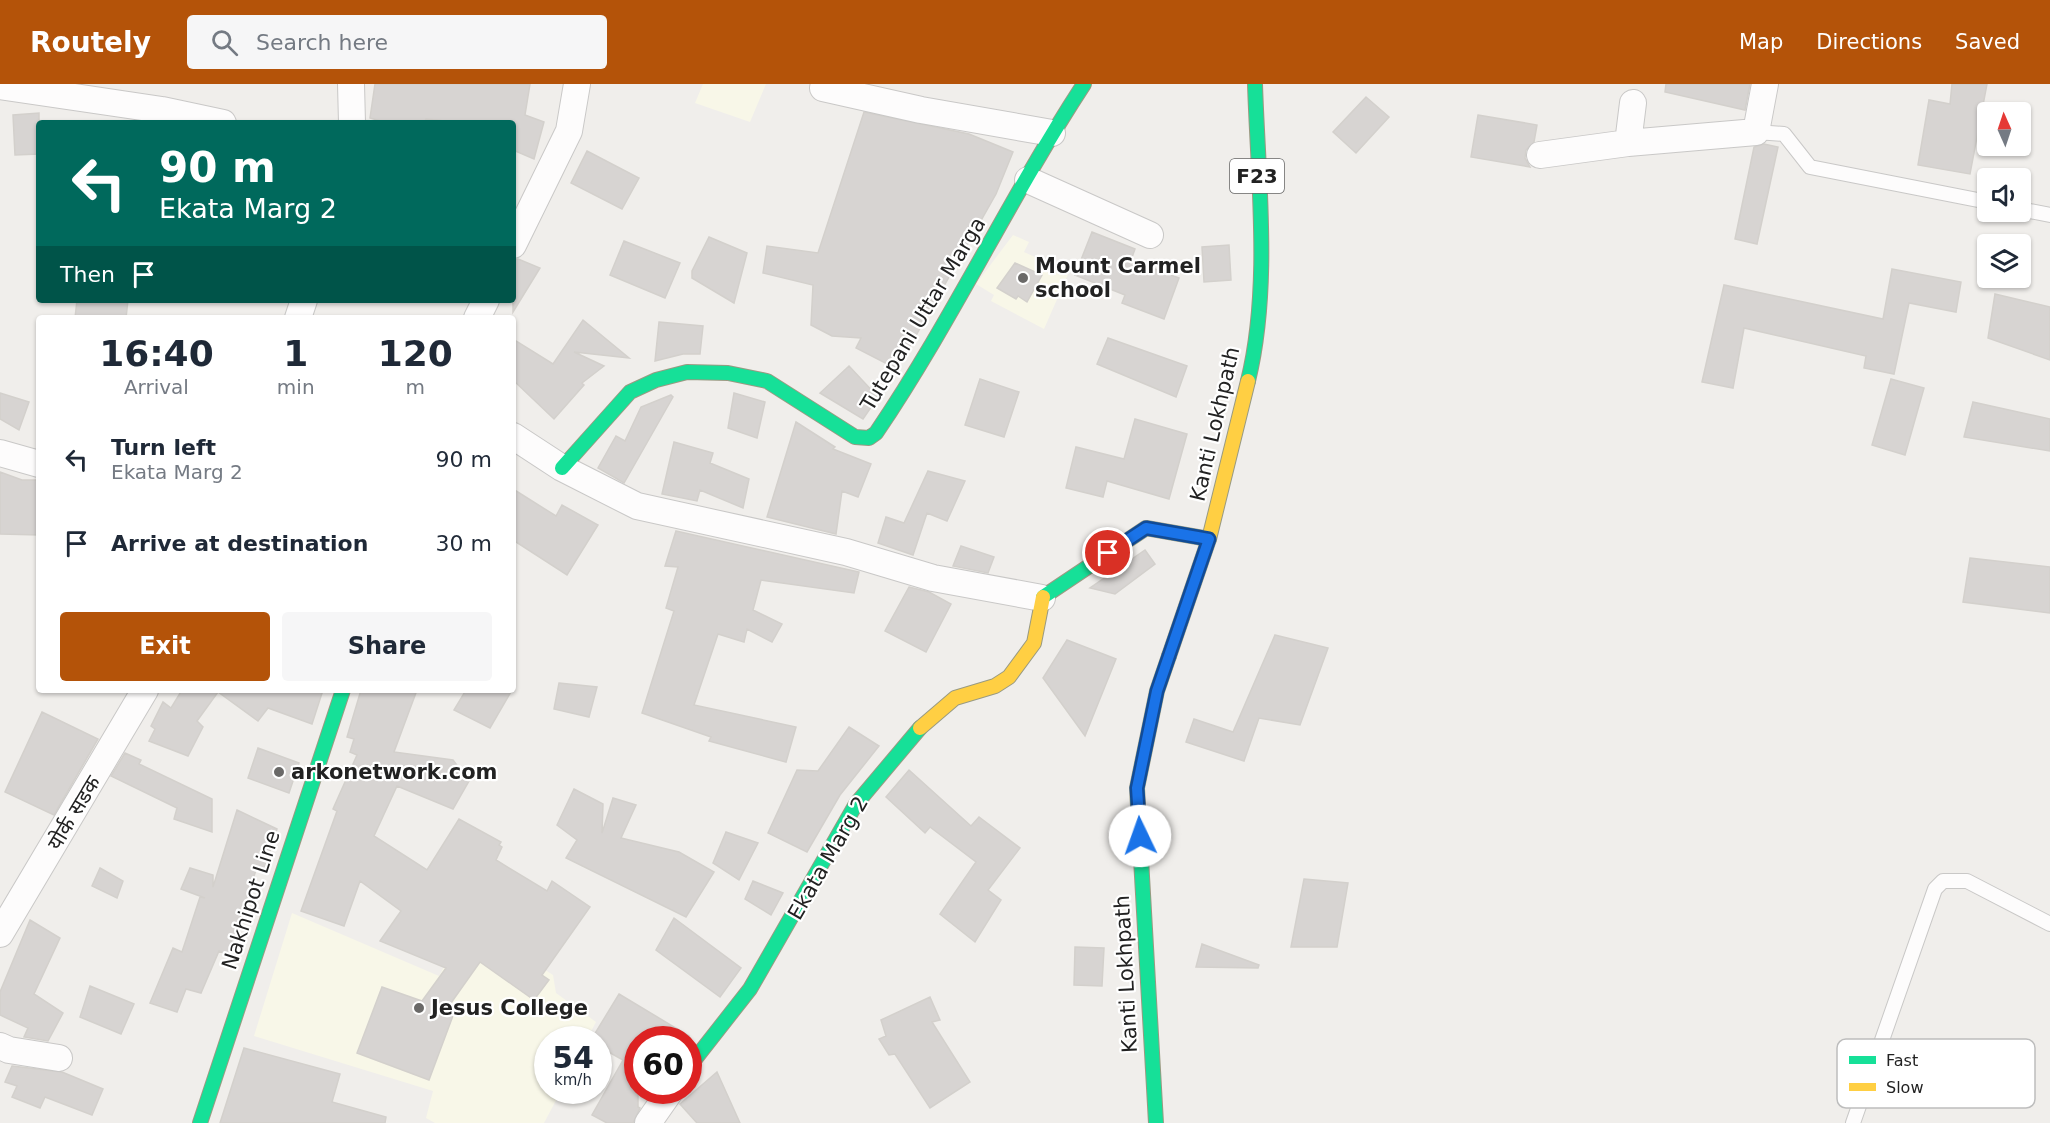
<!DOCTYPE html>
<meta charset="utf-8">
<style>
body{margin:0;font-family:"DejaVu Sans","Noto Sans Devanagari",sans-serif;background:#f6f6f7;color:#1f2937;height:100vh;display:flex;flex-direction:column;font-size:22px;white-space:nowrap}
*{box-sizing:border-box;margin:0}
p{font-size:20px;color:#747a83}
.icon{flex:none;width:33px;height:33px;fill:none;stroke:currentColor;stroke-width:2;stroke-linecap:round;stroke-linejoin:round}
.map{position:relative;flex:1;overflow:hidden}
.sheet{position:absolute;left:36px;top:231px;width:480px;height:378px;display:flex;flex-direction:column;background:#fff;border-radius:6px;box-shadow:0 2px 4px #0004}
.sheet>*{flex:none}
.guide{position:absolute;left:36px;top:36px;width:480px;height:183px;border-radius:6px;box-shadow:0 2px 4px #0004;background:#00695c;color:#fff;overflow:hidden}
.needle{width:39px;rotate:357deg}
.controls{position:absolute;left:1977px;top:18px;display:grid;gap:12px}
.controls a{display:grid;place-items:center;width:54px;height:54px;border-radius:6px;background:#fff;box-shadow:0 2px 4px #0004;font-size:30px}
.speed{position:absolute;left:534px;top:942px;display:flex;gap:12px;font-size:30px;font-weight:700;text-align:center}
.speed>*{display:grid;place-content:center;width:78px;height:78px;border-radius:50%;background:#fff;box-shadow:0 2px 4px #0004;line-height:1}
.speed small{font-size:15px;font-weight:400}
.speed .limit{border:9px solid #d22;background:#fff;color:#111}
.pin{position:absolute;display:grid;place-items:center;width:51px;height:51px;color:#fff;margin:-26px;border:3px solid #fff;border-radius:50%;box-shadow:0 2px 6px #0007}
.me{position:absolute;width:66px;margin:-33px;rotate:357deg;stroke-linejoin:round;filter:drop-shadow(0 0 4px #0008)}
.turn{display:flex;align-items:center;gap:21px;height:126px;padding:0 24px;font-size:27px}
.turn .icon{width:78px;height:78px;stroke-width:2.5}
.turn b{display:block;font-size:42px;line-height:51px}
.then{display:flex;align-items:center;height:57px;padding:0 24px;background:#0003;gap:12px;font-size:22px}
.eta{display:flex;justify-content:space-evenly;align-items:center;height:102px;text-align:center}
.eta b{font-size:36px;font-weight:700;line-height:42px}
.primary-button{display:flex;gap:12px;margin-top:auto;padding:12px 24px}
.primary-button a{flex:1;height:69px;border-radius:6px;background:#b45309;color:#fff;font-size:24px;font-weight:700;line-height:69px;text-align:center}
.primary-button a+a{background:#f6f6f7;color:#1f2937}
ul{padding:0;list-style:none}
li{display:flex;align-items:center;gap:18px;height:84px;padding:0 24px}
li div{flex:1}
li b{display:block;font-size:22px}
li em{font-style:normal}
header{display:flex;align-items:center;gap:36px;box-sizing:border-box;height:84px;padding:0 30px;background:#b45309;color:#fff}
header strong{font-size:28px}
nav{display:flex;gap:33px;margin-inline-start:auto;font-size:21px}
.search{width:420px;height:54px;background:#f6f6f7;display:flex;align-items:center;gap:15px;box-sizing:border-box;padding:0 21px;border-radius:6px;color:#747a83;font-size:22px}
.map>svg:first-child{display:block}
.education{fill:#f8f7e8}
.building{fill:#d7d4d2;stroke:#d3d0cc;stroke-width:1.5}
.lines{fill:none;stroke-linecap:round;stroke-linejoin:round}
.lane-casing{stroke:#c9c8c7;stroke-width:16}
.street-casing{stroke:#c9c8c7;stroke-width:28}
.fast-casing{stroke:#999a82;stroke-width:16}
.slow-casing{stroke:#999a82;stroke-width:16}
.lane{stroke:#fdfcfc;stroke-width:14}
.street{stroke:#fdfcfc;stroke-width:26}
.fast{stroke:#16e098;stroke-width:14}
.slow{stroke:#ffcf43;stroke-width:14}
.route-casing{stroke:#114b97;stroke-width:15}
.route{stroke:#1a73e8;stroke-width:10}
.poi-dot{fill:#6a6968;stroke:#fff;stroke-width:2}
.labels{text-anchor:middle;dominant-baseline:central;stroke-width:4.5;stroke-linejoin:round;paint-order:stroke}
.shield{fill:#fff;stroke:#646464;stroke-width:1.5}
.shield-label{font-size:20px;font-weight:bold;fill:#222}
.poi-label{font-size:21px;font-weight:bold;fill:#222;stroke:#fff;text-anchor:start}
.street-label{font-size:21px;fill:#222;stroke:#fff}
.key{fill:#fff;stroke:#bdbdbd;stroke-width:1.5}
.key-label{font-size:16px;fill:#222}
</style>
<header>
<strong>Routely</strong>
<div class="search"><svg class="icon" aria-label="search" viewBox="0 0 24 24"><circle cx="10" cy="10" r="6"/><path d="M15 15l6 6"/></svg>Search here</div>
<nav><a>Map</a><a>Directions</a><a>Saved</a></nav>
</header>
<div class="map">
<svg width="2050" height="1039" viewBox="0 0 2050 1039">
<rect width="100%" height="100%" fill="#f0eeeb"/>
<path class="education" d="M703,0H766L750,38L695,19Z
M1013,151L1029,158L1024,168L1069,188L1044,245L991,217L994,211L976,200Z
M292,829L439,892L470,837L553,891L556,909L596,938L587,955L548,956V1006L561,1007L544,1039H435L426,1034L433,1007L254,952Z"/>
<path class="building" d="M375,0H530L525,31L544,38L534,75L513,66V39H465L426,35L424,39H387L370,34Z
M1666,0H1750L1745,26L1665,8Z
M1952,0H1987L1970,90L1918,81L1929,16L1950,20Z
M1366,13L1389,33L1356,69L1333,48Z
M864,28L969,50L1013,68L996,110L897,285L856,264L861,254L832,252L811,241L813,201L763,189L767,162L818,169Z
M39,29V70L15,71L13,31Z
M1478,31L1537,41L1534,58L1526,66L1525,74L1530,83L1471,73Z
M1764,60L1778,63L1757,160L1735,155L1754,63Z
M587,67L639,94L622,125L571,99Z
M1092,148L1135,165L1131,176L1179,194L1164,235L1122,219L1125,211L1075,191Z
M709,153L747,169L734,219L692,194V187Z
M624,157L680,179L665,214L610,191Z
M1229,161L1231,196L1204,198L1202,163Z
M518,175L540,184L513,228V176Z
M1015,179L1042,191L1027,218L1018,212L1016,215L997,204Z
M1892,185L1961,198L1956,228L1909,219L1894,290L1864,284L1866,272L1744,244L1733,304L1702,298L1724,201L1883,235Z
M1995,210L2050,223V276L1988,254Z
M77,216H128L126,234H75Z
M583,236L629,274L574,268L604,282L582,299L584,301L554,335L513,296V255L553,280Z
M659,238L703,242L700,270H683L655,277Z
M1108,254L1187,282L1176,313L1097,280Z
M849,282L878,313L863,335L820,309Z
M980,295L1019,308L1004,353L965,341Z
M1891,295L1924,304L1905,371L1872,361Z
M0,309L29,318L19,346L0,335Z
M734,309L765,318L757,354L728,344Z
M671,311L673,313L624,399L598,384L616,352L625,357L641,323Z
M1973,318L2050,335V367L1964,353Z
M1135,335L1187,350L1169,415L1107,397L1103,413L1066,404L1076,363L1124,375Z
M796,338L835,363L833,365L871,380L858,413L842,407L836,450L767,433Z
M674,358L713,369L710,379L749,395L743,424L700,406L697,417L662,410Z
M928,387L965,397L947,437L927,429L913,471L878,459L886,433L904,439Z
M0,388L22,396H39V451L0,450Z
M513,405L556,432L562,421L598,441L567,491L513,456Z
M676,447L859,488L854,509L761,496L753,526L782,540L772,558L747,545L744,558L718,550L694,621L796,643L786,678L709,657L711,653L642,629L674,527L666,524L678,483L665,482Z
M961,462L994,473L988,489L953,482Z
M1145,466L1155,480L1115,510L1090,504Z
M1970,474L2050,483V529L1963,518Z
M909,503L929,508L951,520L926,568L885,547Z
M1275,551L1328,564L1300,641L1259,634L1244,677L1186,658L1194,635L1233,648Z
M1067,556L1116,575L1085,652L1043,594Z
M559,599L597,603L589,633L554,625Z
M182,606H323L312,640L268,624L258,637L218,608L197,637L203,643L188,672L149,657L155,645L151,642L163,618L171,624Z
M361,606H417L394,668L453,676L469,697L453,725L397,702L374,752L427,786L459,735L501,758L499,761L502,763L496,776L547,807L552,797L590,823L542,891L549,896L534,916L480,878L446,926L454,929L429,996L357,969L382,903L422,917L446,884L380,857L401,827L360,797L344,842L301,827L337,727L333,725L357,671L350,668L354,655L347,653Z
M466,606H512L490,644L454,626Z
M42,628L98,655L54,731L5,708Z
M849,643L879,662L840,711L807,768L768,749L797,686L818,687Z
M258,664L299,679L289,709L248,694Z
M125,669L141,676L139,680L212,715V748L174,735L177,724L111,692Z
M909,686L971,742L979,733L1020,764L988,806L1001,816L975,858L940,830L976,778L930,743L925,749L886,713Z
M574,705L603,720L602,749L613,714L636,721L621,754L679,768L714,788L686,833L566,774L577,756L557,741Z
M237,726L277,745L263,789L256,786L228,871L219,867L201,909L186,905L177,928L150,919L173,864L182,868L200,813L205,814L181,805L190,784L213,791V803Z
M726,748L758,759L739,796L713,779Z
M100,784L123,797L117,814L92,802Z
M1304,795L1348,799L1337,863H1291Z
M753,797L783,809L771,831L745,815Z
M674,834L741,884L720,913L656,866Z
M30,836L60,854L34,910L63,929L48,957L24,953L28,944L0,931V908Z
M1202,860L1259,881L1258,884L1196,883Z
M1075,863L1104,864L1102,902L1074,901Z
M90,902L134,920L121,950L80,933Z
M619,910L689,952L687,956H638V1023L640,1024L633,1039H607L592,1031L623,976L598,962V956H591Z
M930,913L940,936L932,938L970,998L930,1024L895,970L889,971L879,955L886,952L881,936Z
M244,964L340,990L332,1018L386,1033L385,1039H220Z
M12,982L62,988L103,1005L92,1031L45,1013L40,1024L12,1013L17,1002L5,998Z
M717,988L740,1039H697L680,1020Z"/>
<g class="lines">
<g class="lane-casing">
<path id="lane" d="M1756,48L1784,50L1810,83L1988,118
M2020,125L2050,131
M1853,1039L1935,805L1943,797H1967L2050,840"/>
</g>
<g class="street-casing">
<path id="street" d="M351,0L352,39
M0,2L162,26L223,39
M823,4L921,26L1052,49
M1628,59L1756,48L1765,0
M1540,71L1628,59L1633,19
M1028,96L1150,151
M513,161L569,47L577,0
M298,234L304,216
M477,234L486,216
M513,352L562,384L637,422L846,468L933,494L1042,514
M0,369L39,380
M0,850L145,606
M0,962L9,966L59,974
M648,1039L671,1006"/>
</g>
<g class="fast-casing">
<path id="fast" d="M1248,297C1271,204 1258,95 1255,0
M562,384L630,308L656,296L687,288L728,289L767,297L855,353L869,354L876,349C952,237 1010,113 1084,0
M1043,513L1146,444L1209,455
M688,984L750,905L856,720L920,644
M200,1039L343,606
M1156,1039L1137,704L1157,607L1169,572"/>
</g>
<g class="slow-casing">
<path id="slow" d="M1169,572L1209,455L1248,297
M920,644L955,614L995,602L1009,593L1034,559L1043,513"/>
</g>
<use href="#lane" class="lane"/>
<use href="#street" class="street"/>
<use href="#fast" class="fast"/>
<use href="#slow" class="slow"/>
</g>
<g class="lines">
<g class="route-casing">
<path id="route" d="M1108,469L1146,444L1209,455L1157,607L1137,704L1140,752"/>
</g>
<use href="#route" class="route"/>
</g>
<g class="poi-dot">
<circle cx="1023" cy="194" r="6"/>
<circle cx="279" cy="688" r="6"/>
<circle cx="419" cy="924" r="6"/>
</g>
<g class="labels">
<rect class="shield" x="1230" y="75" width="54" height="34" rx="4.5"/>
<g class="shield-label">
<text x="1257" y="92">F23</text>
</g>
<g class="poi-label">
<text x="1035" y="182">Mount Carmel<tspan x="1035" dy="24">school</tspan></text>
<text x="291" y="688">arkonetwork.com</text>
<text x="431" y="924">Jesus College</text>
</g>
<g class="street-label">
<text transform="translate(923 230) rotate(-59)">Tutepani Uttar Marga</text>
<text transform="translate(1215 340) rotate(-77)">Kanti Lokhpath</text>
<text transform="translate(74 729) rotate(-59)">योर्क सडक</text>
<text transform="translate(828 774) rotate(-60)">Ekata Marg 2</text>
<text transform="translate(251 816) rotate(-72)">Nakhipot Line</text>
<text transform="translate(1126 890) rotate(-93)">Kanti Lokhpath</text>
</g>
</g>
<rect x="1837" y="955" width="198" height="69" rx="9" class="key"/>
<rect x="1849" y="972" width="27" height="8" fill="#16e098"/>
<rect x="1849" y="999" width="27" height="8" fill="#ffcf43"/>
<g class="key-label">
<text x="1886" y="982">Fast</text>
<text x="1886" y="1009">Slow</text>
</g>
</svg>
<div class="controls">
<a><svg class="needle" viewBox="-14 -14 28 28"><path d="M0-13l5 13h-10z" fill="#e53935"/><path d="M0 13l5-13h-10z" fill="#747a83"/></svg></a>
<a><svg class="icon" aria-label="sound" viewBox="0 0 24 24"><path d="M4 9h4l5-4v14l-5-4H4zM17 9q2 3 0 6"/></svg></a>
<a><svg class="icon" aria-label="layers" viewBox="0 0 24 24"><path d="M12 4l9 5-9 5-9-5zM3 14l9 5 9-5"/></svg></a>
</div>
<div class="speed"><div>54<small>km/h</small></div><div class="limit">60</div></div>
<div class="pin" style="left:1108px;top:469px;background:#d93025"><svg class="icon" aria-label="arrive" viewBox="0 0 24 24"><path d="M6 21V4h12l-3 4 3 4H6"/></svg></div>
<svg class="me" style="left:1140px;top:752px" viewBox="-20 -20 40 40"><circle r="19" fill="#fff"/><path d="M0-13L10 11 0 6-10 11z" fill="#1a73e8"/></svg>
<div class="guide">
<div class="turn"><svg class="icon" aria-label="left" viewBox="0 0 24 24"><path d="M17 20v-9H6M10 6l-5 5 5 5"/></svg><div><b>90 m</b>Ekata Marg 2</div></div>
<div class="then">Then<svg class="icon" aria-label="arrive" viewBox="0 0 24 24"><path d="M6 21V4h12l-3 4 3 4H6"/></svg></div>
</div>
<section class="sheet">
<div class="eta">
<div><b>16:40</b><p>Arrival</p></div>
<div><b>1</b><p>min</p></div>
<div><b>120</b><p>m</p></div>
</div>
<ul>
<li><svg class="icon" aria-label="left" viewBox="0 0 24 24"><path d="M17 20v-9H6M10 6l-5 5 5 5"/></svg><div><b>Turn left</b><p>Ekata Marg 2</p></div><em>90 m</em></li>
<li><svg class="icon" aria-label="arrive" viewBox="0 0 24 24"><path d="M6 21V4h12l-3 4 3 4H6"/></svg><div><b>Arrive at destination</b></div><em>30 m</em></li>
</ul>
<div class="primary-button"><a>Exit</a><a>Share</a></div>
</section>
</div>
